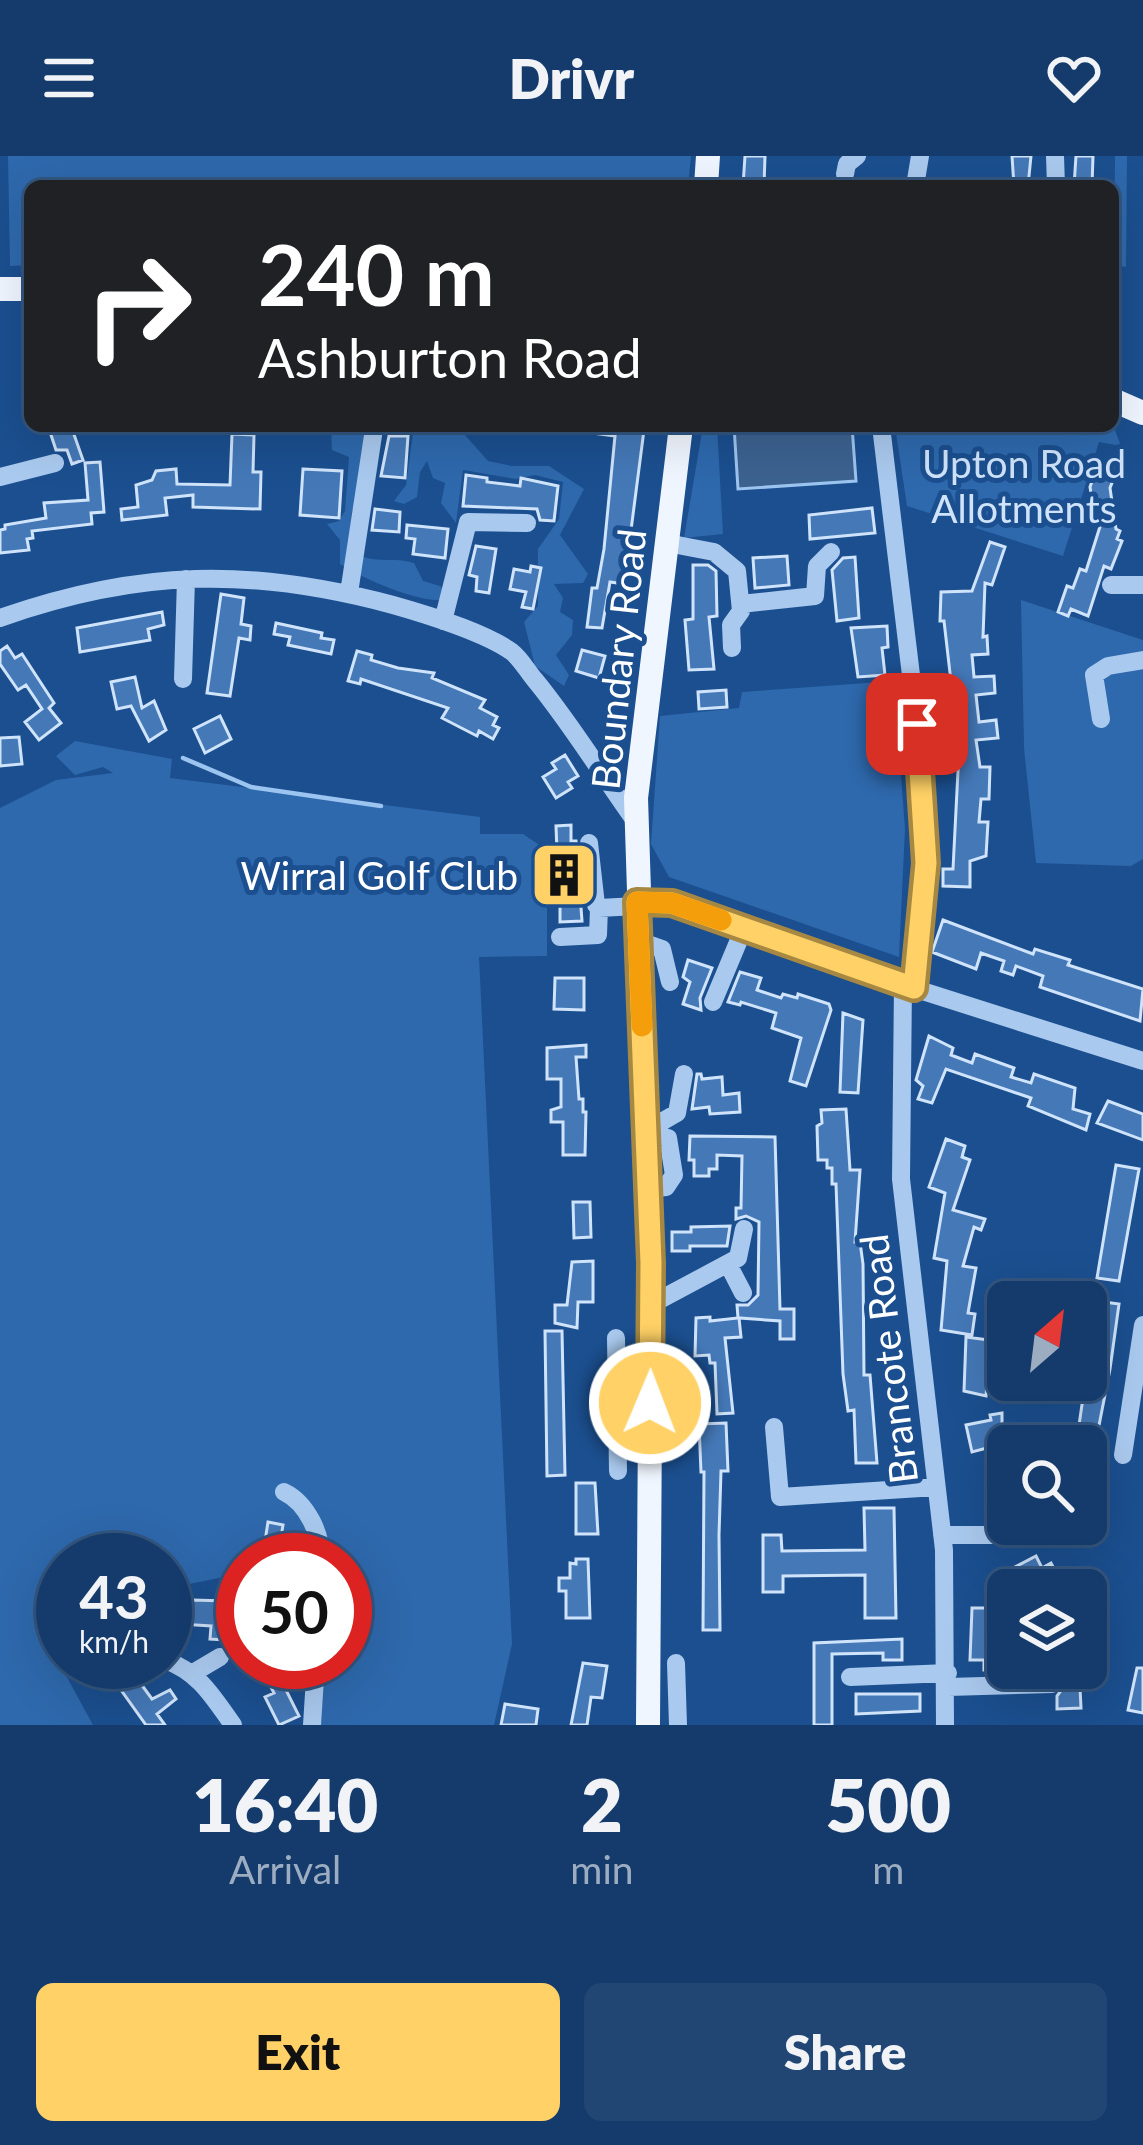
<!DOCTYPE html>
<style>
body{margin:0;font-family:Lato,sans-serif;background:#214673;color:#f1f3f6;height:100vh;display:flex;flex-direction:column;font-size:45px;white-space:nowrap}
*{box-sizing:border-box;margin:0}
p{font-size:39px;color:#9dadc1}
.icon{flex:none;width:66px;height:66px;fill:none;stroke:currentColor;stroke-width:2;stroke-linecap:round;stroke-linejoin:round}
.map{position:relative;height:1569px;overflow:hidden}
.sheet{display:flex;flex-direction:column;background:#143b6b;flex:1}
.sheet>*{flex:none}
.banner{position:absolute;left:24px;top:24px;width:1095px;height:252px;border-radius:18px;box-shadow:0 12px 48px #0002,0 0 0 3px #33557e;background:#202124;color:#fff;overflow:hidden}
.needle{width:78px;rotate:28deg}
.fabs{position:absolute;left:987px;top:1125px;display:grid;gap:24px}
.fabs a{display:grid;place-items:center;width:120px;height:120px;border-radius:18px;background:#143b6b;box-shadow:0 12px 48px #0002,0 0 0 3px #33557e;font-size:60px}
.speed{position:absolute;left:36px;top:1377px;display:flex;gap:24px;font-size:60px;font-weight:700;text-align:center}
.speed>*{display:grid;place-content:center;width:156px;height:156px;border-radius:50%;background:#143b6b;box-shadow:0 12px 48px #0002,0 0 0 3px #33557e;line-height:1}
.speed small{font-size:30px;font-weight:400}
.speed .limit{border:18px solid #d22;background:#fff;color:#111}
.pin{position:absolute;display:grid;place-items:center;width:102px;height:102px;color:#fff;margin:-51px;border-radius:24px;box-shadow:0 6px 18px #0006}
.me{position:absolute;width:132px;margin:-66px;rotate:1deg;stroke-linejoin:round;filter:drop-shadow(0 0 9px #0008)}
.turn{display:flex;align-items:center;gap:42px;height:252px;padding:0 36px;font-size:54px}
.turn .icon{width:156px;height:156px;stroke-width:2.5}
.turn b{display:block;font-size:84px;line-height:102px}
.eta{display:flex;justify-content:space-evenly;align-items:center;height:204px;text-align:center}
.eta b{font-size:72px;font-weight:800;line-height:84px}
.cta{display:flex;gap:24px;margin-top:auto;padding:24px 36px}
.cta a{flex:1;height:138px;border-radius:18px;background:#ffd166;color:#111;font-size:48px;font-weight:800;line-height:138px;text-align:center}
.cta a+a{background:#214673;color:#f1f3f6}
header{display:flex;justify-content:space-between;align-items:center;height:156px;padding:0 36px;background:#143b6b;font-size:54px;font-weight:800}
.map>svg:first-child{display:block}
.green{fill:#2e69ad}
.water{fill:#3c6290;stroke:#9cc4f0;stroke-width:3}
.lines{fill:none;stroke-linecap:round;stroke-linejoin:round}
.stream{stroke:#9cc4f0;stroke-width:4.5}
.building{fill:#4478b7;stroke:#cfe3fa;stroke-width:3}
.minor{stroke:#a9c9ee;stroke-width:18}
.major{stroke:#f0f6ff;stroke-width:24}
.route-casing{stroke:#a68842;stroke-width:30}
.route{stroke:#ffd166;stroke-width:21}
.slow{stroke:#f59e0b;stroke-width:21}
.labels{text-anchor:middle;dominant-baseline:central;stroke-width:10;stroke-linejoin:round;paint-order:stroke}
.park-label{font-size:39px;fill:#cfe3fa;stroke:#1b4f8f}
.street-label{font-size:39px;fill:#fff;stroke:#1b4f8f}
.poi-label{font-size:39px;fill:#fff;stroke:#1b4f8f;text-anchor:end}
</style>
<header><svg class="icon" aria-label="menu" viewBox="0 0 24 24"><path d="M4 6h16M4 12h16M4 18h16"/></svg>Drivr<svg class="icon" aria-label="heart" viewBox="0 0 24 24"><path d="M12 20l-8-8c-3-5 5-10 8-4 3-6 11-1 8 4z"/></svg></header>
<div class="map">
<svg width="1143" height="1569" viewBox="0 0 1143 1569">
<rect width="100%" height="100%" fill="#1b4f8f"/>
<path class="green" d="M8,0H691L688,30H30V109L10,110Z
M1115,0H1127L1126,111L1114,108Z
M1113,269L1121,290L1099,286L1063,400L907,350L895,270Z
M331,270H368L363,337L352,355L350,375L360,400C379,407 395,401 414,407L423,425L440,430L450,442C427,452 362,422 340,408V384L327,368L339,365L345,355L349,301L332,294Z
M414,270L465,279L488,305L512,310H549L584,333L560,379L588,418L583,427L554,428L563,442L560,456L573,464L572,479L556,499L569,519L564,530L535,510L524,466L538,450V393L559,363L563,326L535,319L516,323L463,314L456,367L441,347L445,327L433,322L427,305L420,316L417,341L404,348L394,345L406,329Z
M703,270H717L723,378L684,382Z
M1021,444L1143,484V703L1131,710L1036,707L1024,592Z
M894,525L905,673L899,801L669,721L651,688L660,560L739,552L742,536Z
M75,585L172,603L170,622L480,661V678H523L538,688L540,747H547V800L479,801L512,1488L494,1569H316L319,1506H345V1404H243V1417L165,1433V1404H63V1452L33,1459L93,1569H0V652L56,624L113,617L103,611L75,619L56,600Z"/>
<path class="water" d="M734,270H852L856,325L738,333Z"/>
<g class="lines">
<path class="stream" d="M183,602L251,631L381,650"/>
</g>
<path class="building" d="M745,0H765L764,30H743Z
M1012,0H1031L1028,30H1014Z
M1076,0H1093L1092,30H1074Z
M48,270H71L83,304L72,308L67,294H56Z
M593,270H638L644,274L624,428L610,426L602,472L587,471L592,432H597L604,393L615,280L592,277Z
M232,278L254,279L253,316H261L260,353L193,351V339L165,342L167,359L122,364L121,353L138,351L136,329L152,324L156,315L176,313L177,328L230,329Z
M389,280H408L405,322L381,320Z
M1100,303L1119,309L1110,332L1116,373L1120,375L1117,383L1122,385L1111,413L1104,410L1088,460L1071,453L1068,460L1058,456L1067,430L1073,432L1080,413L1086,415L1103,361L1095,363L1090,331Z
M100,306L104,356L91,357L92,368L32,375L33,382L27,383L29,394L0,397V374L5,373V369L46,362L44,347L88,344L85,307Z
M303,313L342,315L339,362L300,359Z
M466,319L487,322V326L520,330L521,322L558,330L554,365L540,364L537,353L463,350Z
M872,352L875,377L810,383L809,359Z
M375,353L400,356L399,376L372,374Z
M407,369L448,373L445,402L413,398L415,383L406,382Z
M990,386L1005,391L992,429L985,427L983,481L987,480L988,498L972,499L974,521L994,520L995,537L976,539L979,566L996,564L998,582L976,584L980,611H990L989,643H981L979,666H988L986,700L970,705V731L943,730V713H953L959,595L944,465H940L941,436L972,435Z
M476,390L496,393L489,437L476,435L477,421L469,419Z
M787,400L789,429L755,432L753,402Z
M855,401L859,462L837,465L832,414L843,402Z
M693,409H708L716,415L717,460L709,461L714,513L689,514L685,464L693,463Z
M531,410L541,412L533,453L522,451L526,436L510,433L514,413L530,416Z
M221,438L244,442L241,468L251,470L250,484L239,482L230,540L207,537Z
M162,456L164,469L148,473L150,484L80,496L77,472Z
M276,467L322,477L321,482L334,484L331,498L288,489L290,481L274,478Z
M887,470L888,491L882,492L885,519L858,521L851,472Z
M7,490L15,502L22,498L54,547L49,552L61,567L39,584L25,566L42,553L26,529L18,534L0,508V495Z
M582,494L605,500L599,522L576,515Z
M357,495L372,499L371,504L398,512L434,517L432,522L485,544L480,552L497,561L493,569L499,572L493,583L479,575L477,580L442,562L448,552L361,523L360,528L348,525Z
M135,521L142,552L154,545L166,574L149,585L131,550L117,553L111,526Z
M726,534L727,551L699,553L698,536Z
M220,560L231,583L205,597L194,573Z
M19,581L22,608L0,610V582Z
M565,599L578,620L568,626L572,632L556,642L543,621L556,613L552,607Z
M571,669V685H576L582,765L560,766V741L547,742L546,697L557,696L556,670Z
M943,764L1033,798L1035,793L1070,804L1068,809L1143,833L1140,865L1040,831L1043,820L1016,810L1013,819L1001,815L1004,805L981,797L976,813L932,796Z
M688,804L712,812L700,842L701,854L683,848L690,826L683,821Z
M740,816L761,822L757,834L781,842L783,838L797,842L798,838L829,848L831,854L806,930L790,925L801,882L772,872L776,857L741,846L740,849L728,846Z
M555,822H584V854L554,853Z
M843,857L863,864L858,937L840,936Z
M929,880L953,892L951,899L972,907L975,898L1014,912L1011,921L1031,927L1034,918L1075,932L1073,953L1090,958L1086,974L1028,950L1031,942L946,913L932,947L918,943L923,930L916,924Z
M586,889V901H576L579,943H583V956H586L585,999H563V966H551V954L561,951V923H547V892Z
M697,918H701L702,923L722,921L723,939L739,937L740,956L710,958L709,951L692,953Z
M1108,945L1143,958V984L1097,967Z
M846,953L850,1014H860L855,1086H860L863,1108L864,1219H870L877,1307H856L854,1254L848,1255L843,1218L836,1028H832V1012H827V1004H818L817,970L822,967L821,954Z
M690,980L775,981L780,1153H794V1183H780V1165L739,1162L741,1181L725,1182L733,1257L717,1258L715,1207H710L709,1199L695,1200L696,1162L710,1161V1165L738,1162L737,1149H748L758,1139L759,1066L746,1060L736,1063V1052H741L742,1000L717,999V1013H709V1020H694V1004H689Z
M946,983L965,990L962,1001L970,1004L953,1054L985,1063L981,1074L974,1071L963,1110L976,1112L968,1157L975,1158L972,1179L941,1174L947,1105L934,1102L945,1037L929,1031Z
M1116,1009L1139,1013L1119,1125L1097,1122Z
M573,1046H590L591,1081L574,1082Z
M730,1070L727,1090H690V1095H672V1076H691V1071Z
M593,1105V1146H578L577,1172L555,1167V1149H567L572,1106Z
M1097,1145L1119,1148L1110,1213L1095,1290H1076Z
M545,1175H562L565,1319L547,1320Z
M966,1181L1004,1186L1001,1206L1008,1207L1007,1230L987,1229L986,1240L964,1235Z
M1002,1257V1288L972,1296L966,1269L991,1264L990,1259Z
M726,1267L728,1315H721L719,1379L720,1474H703L704,1316H701L699,1268Z
M576,1327H595L598,1378H576Z
M864,1352H894L896,1462H865V1419L783,1420V1436H763V1379H781L782,1395L865,1394Z
M268,1366L283,1369L278,1400L263,1398Z
M1036,1400L1042,1412L1051,1407L1058,1420L1026,1434L1015,1411Z
M576,1403H588L590,1462H566V1435H559V1422H570V1407L576,1408Z
M192,1444L227,1445L225,1484L210,1483L211,1470L181,1468L180,1483L167,1482L165,1450L192,1449Z
M972,1452H992V1476H1008L1005,1513L984,1514V1504H970Z
M902,1483V1504H883V1497L832,1498V1569H814V1487Z
M101,1506H125L152,1543L170,1534L176,1543L157,1558L165,1569H146Z
M258,1506H280L285,1517L279,1520L299,1560L279,1569L265,1541L274,1537Z
M583,1507L607,1510L602,1542L591,1541L587,1569H571Z
M1061,1512H1079L1081,1552L1057,1553V1540L1065,1529Z
M1137,1512H1143V1557L1128,1554Z
M856,1538H920V1555L856,1558Z
M505,1548L538,1553L536,1569H501Z"/>
<g class="lines">
<path class="minor" d="M1055,0L1056,30
M845,18L847,8L857,0
M915,30L920,0
M881,270L917,569L926,707L913,832
M0,321L55,307
M667,387L714,396L737,415L741,455L731,469L732,492
M1111,429H1143
M349,437L374,273
M741,448L815,440L817,410L831,396
M0,462C139,413 252,411 393,449C425,458 486,477 512,496C521,503 528,516 535,524C572,569 602,619 636,666
M443,465L468,366L527,367
M183,523L186,423
M1101,563L1094,519L1108,510L1143,504
M589,687L596,749L599,752L637,750
M637,745L672,747L913,832L1143,905
M560,781L598,779L599,752
M639,785L662,793L670,826
M903,828L901,1023L944,1394L945,1569
M713,846L744,772
M645,965H663L677,957L684,918
M646,977L668,982L674,1019L666,1031L648,1033
M728,1108L743,1137
M650,1149L738,1102L744,1073
M616,1182L618,1315
M774,1271L780,1341L936,1331
M1123,1299L1143,1169
M284,1336C307,1347 322,1379 321,1404
M942,1379H1024
M165,1504C199,1516 213,1541 233,1569
M676,1507L678,1569
M193,1517L220,1501
M850,1521L948,1517
M948,1531L1052,1528
M312,1569L316,1506"/>
<path class="major" d="M706,30L708,0
M0,133H30
M1113,244L1143,257
M648,1569L651,1107L636,642L681,270"/>
</g>
<g class="lines">
<g class="route-casing">
<path id="route" d="M650,1247L651,1107L637,746L672,747L914,832L926,707L917,568"/>
</g>
<use href="#route" class="route"/>
<path class="slow" d="M642,870L637,746L672,747L721,764"/>
</g>
<defs>
<g id="building-square" transform="scale(3.45)"><rect x="-9" y="-9" width="18" height="18" rx="4" fill="#ffd166" stroke="#1b4f8f"/><path d="M-4-6H4V6H1V3H-1V6H-4ZM-2.5-4.3h1.7v1.8h-1.7ZM.8-4.3h1.7v1.8H.8ZM-2.5-1h1.7V.8h-1.7ZM.8-1h1.7V.8H.8Z" fill="#111"/></g>
</defs>
<g fill-rule="evenodd">
<use href="#building-square" x="564" y="719"/>
</g>
<g class="labels">
<g class="park-label">
<text x="1024" y="307">Upton Road<tspan x="1024" dy="45">Allotments</tspan></text>
</g>
<g class="street-label">
<text transform="translate(618 503) rotate(-84)">Boundary Road</text>
<text transform="translate(888 1203) rotate(-97)">Brancote Road</text>
</g>
<g class="poi-label">
<text x="518" y="719">Wirral Golf Club</text>
</g>
</g>
</svg>
<div class="fabs">
<a><svg class="needle" viewBox="-14 -14 28 28"><path d="M0-13l5 13h-10z" fill="#e53935"/><path d="M0 13l5-13h-10z" fill="#9dadc1"/></svg></a>
<a><svg class="icon" aria-label="search" viewBox="0 0 24 24"><circle cx="10" cy="10" r="6"/><path d="M15 15l6 6"/></svg></a>
<a><svg class="icon" aria-label="layers" viewBox="0 0 24 24"><path d="M12 4l9 5-9 5-9-5zM3 14l9 5 9-5"/></svg></a>
</div>
<div class="speed"><div>43<small>km/h</small></div><div class="limit">50</div></div>
<div class="pin" style="left:917px;top:568px;background:#d93025"><svg class="icon" aria-label="arrive" viewBox="0 0 24 24"><path d="M6 21V4h12l-3 4 3 4H6"/></svg></div>
<svg class="me" style="left:650px;top:1247px" viewBox="-20 -20 40 40"><circle r="17" fill="#ffd166" stroke="#fff" stroke-width="3"/><path d="M0-11L8 9 0 5-8 9z" fill="#fff"/></svg>
<div class="banner">
<div class="turn"><svg class="icon" aria-label="right" viewBox="0 0 24 24"><path d="M7 20v-9h11M14 6l5 5-5 5"/></svg><div><b>240 m</b>Ashburton Road</div></div>
</div>
</div>
<section class="sheet">
<div class="eta">
<div><b>16:40</b><p>Arrival</p></div>
<div><b>2</b><p>min</p></div>
<div><b>500</b><p>m</p></div>
</div>
<div class="cta"><a>Exit</a><a>Share</a></div>
</section>
